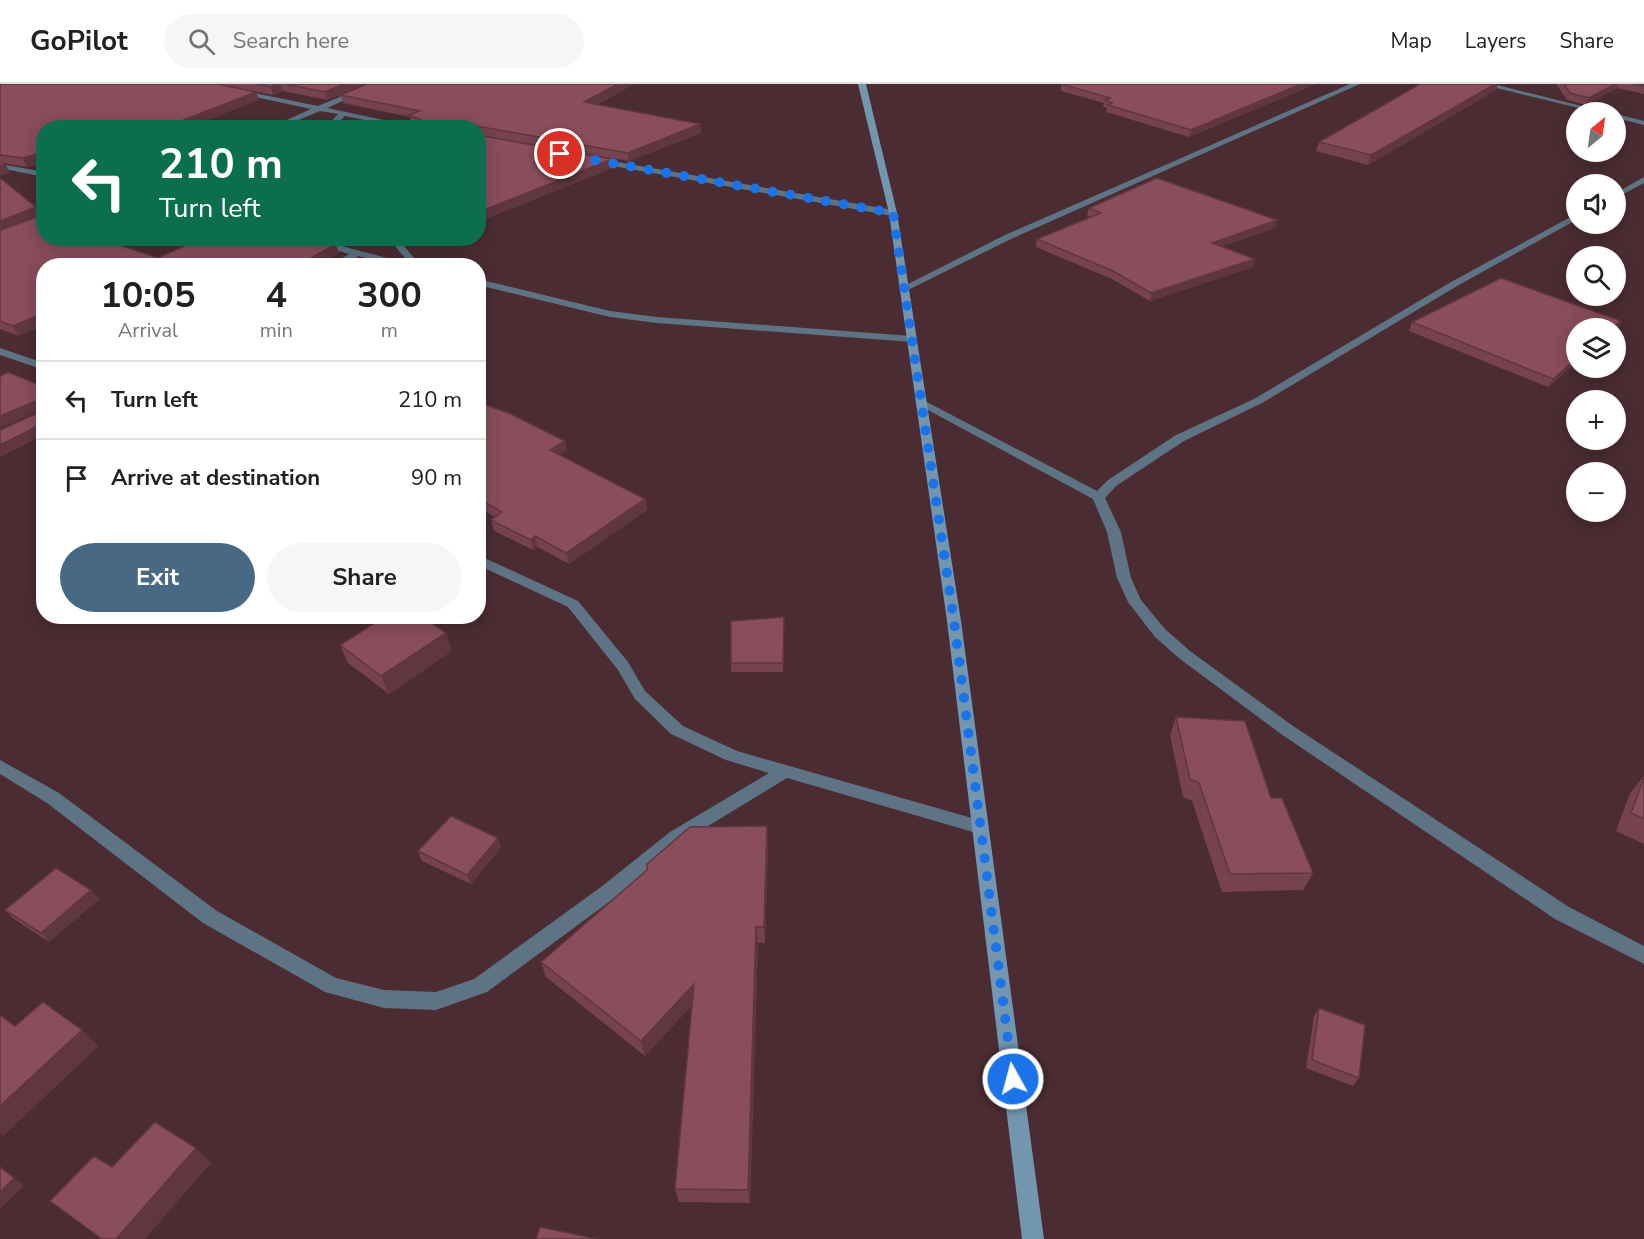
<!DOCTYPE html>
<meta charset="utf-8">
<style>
body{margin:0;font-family:"Nunito Sans",sans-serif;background:#f6f6f6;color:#202124;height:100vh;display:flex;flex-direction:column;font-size:22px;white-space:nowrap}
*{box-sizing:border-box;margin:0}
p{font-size:20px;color:#757577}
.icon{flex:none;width:33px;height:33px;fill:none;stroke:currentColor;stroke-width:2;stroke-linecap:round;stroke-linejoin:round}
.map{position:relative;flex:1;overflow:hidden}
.details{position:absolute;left:36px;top:174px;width:450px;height:366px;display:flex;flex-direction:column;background:#fff;border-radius:24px;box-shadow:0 3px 15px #0003}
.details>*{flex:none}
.top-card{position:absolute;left:36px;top:36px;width:450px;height:126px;border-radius:24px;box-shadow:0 3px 15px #0003;background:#0b6e4f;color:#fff;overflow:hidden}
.needle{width:39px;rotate:29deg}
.fabs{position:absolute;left:1566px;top:18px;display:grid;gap:12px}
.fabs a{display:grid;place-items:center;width:60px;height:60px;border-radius:50%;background:#fff;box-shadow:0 3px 15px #0003;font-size:30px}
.pin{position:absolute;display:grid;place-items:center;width:51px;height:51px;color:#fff;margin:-26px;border:3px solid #fff;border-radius:50%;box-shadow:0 2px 6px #0007}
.me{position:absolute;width:66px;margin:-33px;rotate:353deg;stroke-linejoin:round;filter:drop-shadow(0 0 4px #0008)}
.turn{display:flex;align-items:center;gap:21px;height:126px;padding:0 24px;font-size:27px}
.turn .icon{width:78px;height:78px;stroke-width:2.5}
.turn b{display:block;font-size:42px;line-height:51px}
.eta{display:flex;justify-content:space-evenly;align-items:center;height:102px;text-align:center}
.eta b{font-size:36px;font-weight:700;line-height:42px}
.action{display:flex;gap:12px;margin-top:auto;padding:12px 24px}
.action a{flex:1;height:69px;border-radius:36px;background:#476983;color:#fff;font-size:24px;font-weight:700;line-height:69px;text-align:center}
.action a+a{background:#f6f6f6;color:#202124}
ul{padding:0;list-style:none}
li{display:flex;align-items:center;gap:18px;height:78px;padding:0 24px;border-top:2px solid #e0e0e0}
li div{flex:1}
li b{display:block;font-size:22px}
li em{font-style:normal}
header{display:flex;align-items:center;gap:36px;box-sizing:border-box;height:84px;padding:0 30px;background:#fff;border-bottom:2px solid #e0e0e0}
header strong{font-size:28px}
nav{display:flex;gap:33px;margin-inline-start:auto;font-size:21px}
.search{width:420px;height:54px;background:#f6f6f6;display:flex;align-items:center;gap:15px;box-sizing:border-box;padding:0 21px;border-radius:33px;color:#757577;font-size:22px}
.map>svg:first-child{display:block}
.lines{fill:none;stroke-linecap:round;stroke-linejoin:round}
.street{fill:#5e7384;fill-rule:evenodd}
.secondary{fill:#7295b0;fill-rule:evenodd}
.wall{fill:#76424f}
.shaded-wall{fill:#603640}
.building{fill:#894d5c;stroke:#603640;stroke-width:1.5}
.route{stroke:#1a73e8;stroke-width:10;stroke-dasharray:0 18}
</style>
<header>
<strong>GoPilot</strong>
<div class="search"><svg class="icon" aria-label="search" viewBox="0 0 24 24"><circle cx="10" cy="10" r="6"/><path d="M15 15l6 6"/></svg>Search here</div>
<nav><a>Map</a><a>Layers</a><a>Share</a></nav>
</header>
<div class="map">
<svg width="1644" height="1155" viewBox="0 0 1644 1155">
<rect width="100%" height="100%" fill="#4b2c33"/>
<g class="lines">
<path class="street" d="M194,0H209L318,22L371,0H381L327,24L421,44H404L345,32L333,44H325L338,30L320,27L280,44H269L311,25Z
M1350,0H1360L1011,155L908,206L900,204L1005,151Z
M1480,0H1493L1606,28H1595Z
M1616,30L1644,37V41L1616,34Z
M594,74L893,126L897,129L893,132L591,78L590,76Z
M0,80L44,88V93L0,84Z
M1644,93V99L1616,114V109Z
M1576,130V136L1457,202L1262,319L1184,357L1116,402L1105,414L1121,448L1131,494L1141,516L1165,545L1190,567L1293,642L1569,823L1644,862V880L1555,835L1281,650L1180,575L1155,553L1128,518L1117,494L1107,448L1093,415L915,319L917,317H925L1097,407L1108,396L1176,351L1254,315L1451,198Z
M294,154H311L410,180L388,154H397L421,182H394L359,172L341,182H329L349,170Z
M478,195L610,227L657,233L912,252L917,255L912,258L657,239L610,233L478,201Z
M0,264L44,279V286L0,271Z
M478,471L578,517L628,578L645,607L683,642L737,667L986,738L989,743L986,748L980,750L787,694L682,758L613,815L487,908L436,926L384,924L325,908L203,839L47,719L0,690V676L59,709L217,827L336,894L384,906L436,908L474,895L601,803L670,748L769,689L726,676L671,650L635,615L618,586L568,523L478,481Z"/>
<path class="secondary" d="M858,0H866L897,129L961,537L1044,1155H1022L947,537L889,129Z"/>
</g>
<path class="wall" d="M0,0L259,16L44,44V78L27,83L2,79L10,88L0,92Z
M220,0H365L327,16L283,7L273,11Z
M367,0H634L596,21L700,40L701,49L629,77L478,51V44H378L411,38L410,33L343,19L341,11Z
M1061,0H1316L1189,53L1106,28L1107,24L1103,23L1104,19L1061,7Z
M1556,0H1644V10L1617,4L1586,21L1567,16Z
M1496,6L1368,81L1316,67L1319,58Z
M0,94L44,154L158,174L339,169L317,182H44L19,252L0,245Z
M1089,124L1277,136L1275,144L1222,162L1253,183L1150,217L1112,195L1036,163L1037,155L1091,133L1087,132Z
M322,154H365L351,162Z
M1621,237L1616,246V244H1576V279L1548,303L1409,247L1412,238Z
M478,318L567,367L560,371L645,415L647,426L569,480L538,463L533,466L494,447L491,436L495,433L478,423Z
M784,542L783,588H731V579Z
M340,561L452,567L389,610L348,579Z
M1176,633L1271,714L1313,789L1303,806L1222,808L1192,717L1183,713L1170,651Z
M1644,692V760L1616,747L1630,709Z
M768,758L765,859H758L750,1119L679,1118L675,1105L693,920L645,972L546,893L541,878Z
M501,763L471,800L422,777L418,767Z
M91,806L99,815L49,858L14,835L5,826Z
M1319,924L1359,994L1353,1002L1306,984L1314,932Z"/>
<path class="shaded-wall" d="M278,0H281L283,7L273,11L271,3Z
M344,0H365L327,16L325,8Z
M618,0H634L585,26L584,18Z
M1301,0H1316L1189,53L1191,46Z
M1495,0H1498L1496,6L1368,81L1371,71Z
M1615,0H1618L1617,4L1586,21L1589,14Z
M256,8L259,16L188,44H163Z
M700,40L701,49L629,77L628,69Z
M44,68V78L27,83L23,74Z
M612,75L613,84L481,137L479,128Z
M5,80L10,88L0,92V82Z
M36,123L40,132L0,148V137Z
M1277,136L1275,144L1210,167L1212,159Z
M349,154H365L351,162Z
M336,160L339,169L317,182H301L300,180Z
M1255,175L1253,183L1150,217L1151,209Z
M44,229V242L19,252L13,242Z
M1621,237L1616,246V244H1612Z
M1576,275V279L1548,303L1553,295Z
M38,316L43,325L0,344V332Z
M44,339V351L0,373V361Z
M565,357L567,367L552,376L550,366Z
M645,415L647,426L569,480L566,469Z
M535,452L538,463L533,466L531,456Z
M446,549L452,567L389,610L381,592Z
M767,742L768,758L765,859L764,843Z
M498,754L501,763L471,800L467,791Z
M91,806L99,815L49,858L41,849Z
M756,843L758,859L750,1119L748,1106Z
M694,900L697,915L645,972L641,957Z
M82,946L99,962L3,1052L0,1049V1022Z
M196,1064L211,1079L145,1155H116Z
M0,1082L24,1102L0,1125Z"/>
<path class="building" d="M0,0H217L256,8L163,44H44V68L23,74L0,71Z
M257,0H278L271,3Z
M285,0H344L325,8Z
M367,0H618L584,18L700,40L628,69L477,42L475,44H378L396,37L419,38L421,36L409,31L420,27L341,11Z
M1062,0H1301L1191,46L1108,21L1112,19L1105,16L1110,14Z
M1420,0H1495L1371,71L1319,58Z
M1564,0H1615L1589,14L1570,9Z
M1633,0H1644V2Z
M478,51L612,75L479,128Z
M0,94L36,123L0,137Z
M1157,94L1277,136L1212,159L1255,175L1151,209L1113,187L1037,155L1101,129L1089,124Z
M42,128L44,129V154H99L158,174L201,154H316L336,160L300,180L306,182H44V229L13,242L0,237V146L40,132Z
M1501,194L1621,237L1612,244H1576V275L1553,295L1412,238Z
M8,288L44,303V339L0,361V346L40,328L41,318L38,316L0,332V292Z
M478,318L511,330L565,357L550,366L645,415L566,469L535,452L531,456L491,436L502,428L478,414Z
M386,532H421L446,549L381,592L340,561Z
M784,533L783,579H731V537Z
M1176,633L1245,637L1271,714H1282L1313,789L1230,790L1199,699L1190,695Z
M1644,694V735L1631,729Z
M451,732L498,754L467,791L418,767Z
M767,742L764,843H756L748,1106L675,1105L694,900L641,957L541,878L647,786V780L690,743Z
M56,784L91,806L41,849L5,826Z
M43,918L82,946L0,1022V931L15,942Z
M1319,924L1365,941L1359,994L1312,976Z
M155,1038L196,1064L116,1155H102L50,1117L94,1072L112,1083Z
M0,1083L14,1094L0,1108Z
M540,1143L597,1155H536Z"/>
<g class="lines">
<path class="route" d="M560,70L893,129L954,537L1013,995"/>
</g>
</svg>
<div class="fabs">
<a><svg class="needle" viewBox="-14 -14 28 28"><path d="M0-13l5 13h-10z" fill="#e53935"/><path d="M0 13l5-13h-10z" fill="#757577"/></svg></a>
<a><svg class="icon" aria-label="sound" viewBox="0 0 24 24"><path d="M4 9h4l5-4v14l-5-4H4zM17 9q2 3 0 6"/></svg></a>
<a><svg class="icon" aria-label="search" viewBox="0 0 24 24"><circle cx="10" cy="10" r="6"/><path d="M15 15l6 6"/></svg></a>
<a><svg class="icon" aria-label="layers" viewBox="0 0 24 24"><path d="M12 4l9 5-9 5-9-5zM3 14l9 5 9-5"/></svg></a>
<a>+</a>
<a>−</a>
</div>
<div class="pin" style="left:560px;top:70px;background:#d93025"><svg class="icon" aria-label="arrive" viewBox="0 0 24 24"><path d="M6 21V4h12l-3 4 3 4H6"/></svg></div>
<svg class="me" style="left:1013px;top:995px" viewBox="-20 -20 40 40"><circle r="17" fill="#1a73e8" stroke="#fff" stroke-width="3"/><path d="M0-11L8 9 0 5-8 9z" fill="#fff"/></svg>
<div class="top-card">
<div class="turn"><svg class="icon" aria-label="left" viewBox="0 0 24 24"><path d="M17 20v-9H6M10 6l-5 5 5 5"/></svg><div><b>210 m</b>Turn left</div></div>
</div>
<section class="details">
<div class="eta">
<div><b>10:05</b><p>Arrival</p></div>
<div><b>4</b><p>min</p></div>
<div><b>300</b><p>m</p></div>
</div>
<ul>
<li><svg class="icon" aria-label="left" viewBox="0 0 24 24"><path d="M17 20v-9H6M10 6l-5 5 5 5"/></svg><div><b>Turn left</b></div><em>210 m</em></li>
<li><svg class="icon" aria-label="arrive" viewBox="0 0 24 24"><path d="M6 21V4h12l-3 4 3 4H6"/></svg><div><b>Arrive at destination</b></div><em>90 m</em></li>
</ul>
<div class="action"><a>Exit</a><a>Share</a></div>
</section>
</div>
